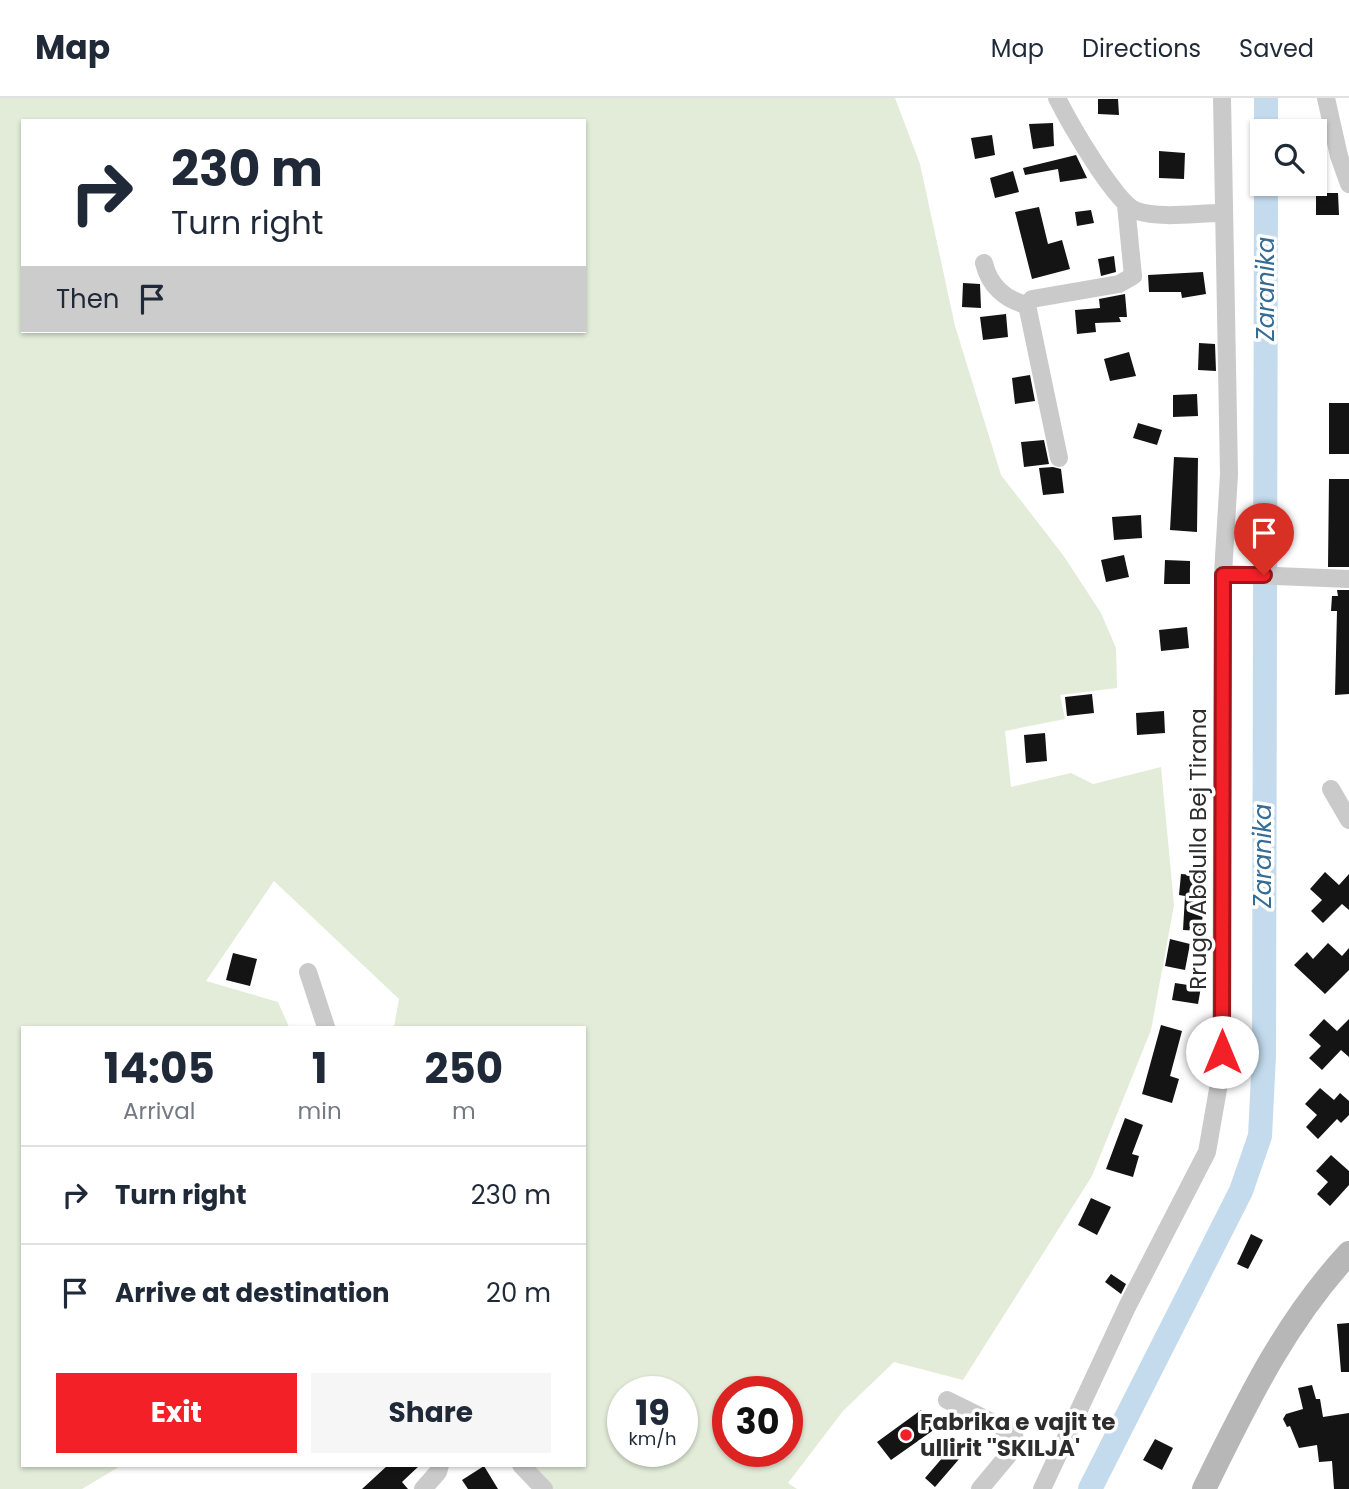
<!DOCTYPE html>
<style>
body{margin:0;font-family:Poppins,sans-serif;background:#f6f6f7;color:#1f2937;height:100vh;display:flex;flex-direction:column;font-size:26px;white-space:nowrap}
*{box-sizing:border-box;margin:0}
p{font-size:23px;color:#747a83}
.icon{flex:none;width:38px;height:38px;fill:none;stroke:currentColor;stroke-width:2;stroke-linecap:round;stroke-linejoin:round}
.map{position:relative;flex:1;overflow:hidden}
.drawer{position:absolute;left:21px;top:928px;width:565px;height:441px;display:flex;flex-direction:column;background:#fff;border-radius:0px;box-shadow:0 2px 5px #0004}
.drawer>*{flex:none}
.banner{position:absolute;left:21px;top:21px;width:565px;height:214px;border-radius:0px;box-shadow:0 2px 5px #0004;background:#fff;color:#1f2937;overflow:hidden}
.controls{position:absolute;left:1250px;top:21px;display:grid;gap:14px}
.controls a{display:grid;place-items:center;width:77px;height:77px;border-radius:0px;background:#fff;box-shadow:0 2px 5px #0004;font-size:35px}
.speed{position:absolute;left:607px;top:1278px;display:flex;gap:14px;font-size:35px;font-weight:700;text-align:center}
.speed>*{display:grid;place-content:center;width:91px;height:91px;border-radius:50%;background:#fff;box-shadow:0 2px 5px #0004;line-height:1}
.speed small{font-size:18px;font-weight:400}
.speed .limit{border:10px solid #d22;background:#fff;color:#111}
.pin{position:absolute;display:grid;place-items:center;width:60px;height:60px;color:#fff;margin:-72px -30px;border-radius:50% 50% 50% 0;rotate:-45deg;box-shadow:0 0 7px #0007}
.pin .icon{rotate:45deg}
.me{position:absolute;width:77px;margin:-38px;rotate:0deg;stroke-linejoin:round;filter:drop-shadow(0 0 5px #0008)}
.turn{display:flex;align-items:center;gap:24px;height:147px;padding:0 35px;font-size:32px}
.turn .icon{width:91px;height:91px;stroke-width:2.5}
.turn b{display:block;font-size:49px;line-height:60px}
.then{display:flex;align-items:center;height:66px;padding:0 35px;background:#0003;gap:14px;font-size:26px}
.eta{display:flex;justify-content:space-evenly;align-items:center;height:119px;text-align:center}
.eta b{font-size:42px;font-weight:700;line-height:49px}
.primary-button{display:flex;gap:14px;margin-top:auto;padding:14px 35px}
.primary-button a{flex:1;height:80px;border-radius:0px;background:#f32028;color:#fff;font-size:28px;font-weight:700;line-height:80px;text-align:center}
.primary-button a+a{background:#f6f6f7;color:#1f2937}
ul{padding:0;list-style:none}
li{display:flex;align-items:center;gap:21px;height:98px;padding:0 35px;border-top:2px solid #e0e1e3}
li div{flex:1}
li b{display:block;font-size:26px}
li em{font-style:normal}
header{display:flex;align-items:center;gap:42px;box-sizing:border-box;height:98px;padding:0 35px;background:#fff;border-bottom:2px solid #e0e1e3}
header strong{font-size:33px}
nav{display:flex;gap:38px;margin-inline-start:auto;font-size:24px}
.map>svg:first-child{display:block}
.green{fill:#e2ecd8;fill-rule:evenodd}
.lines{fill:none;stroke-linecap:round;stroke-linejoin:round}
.river{stroke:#c3dbed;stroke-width:24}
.building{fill:#141414}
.street{stroke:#cacaca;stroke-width:18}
.secondary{stroke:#b7b7b7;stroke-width:24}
.route-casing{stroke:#9e151a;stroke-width:18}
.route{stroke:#f32028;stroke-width:12}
.poi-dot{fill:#f32028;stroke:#fff;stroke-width:2.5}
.labels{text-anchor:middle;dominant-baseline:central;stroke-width:7;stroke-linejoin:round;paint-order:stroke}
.street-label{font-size:23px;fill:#2d2d2d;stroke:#fff}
.poi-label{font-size:23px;font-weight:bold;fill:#2d2d2d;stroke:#fff;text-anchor:start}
.water-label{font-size:24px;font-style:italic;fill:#356c94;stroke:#fff}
</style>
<header>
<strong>Map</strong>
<nav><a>Map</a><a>Directions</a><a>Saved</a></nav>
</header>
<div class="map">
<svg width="1349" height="1391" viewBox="0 0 1349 1391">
<rect width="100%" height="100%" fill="#fff"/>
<path class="green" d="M0,0H895L920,66L955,228L1001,377L1063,457L1101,515L1116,550L1117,590L1060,597L1065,621L1005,633L1011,689L1071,675L1093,686L1161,669L1174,807L1151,932L1092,1078L963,1282L894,1264L843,1313L788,1385L797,1391H547L531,1367H584V929H394L399,901L274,783L206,883L278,904L289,929H23V1367H122L82,1391H0ZM23,23H584V233H23ZM623,1293H682V1353H623ZM728,1293H788V1353H728Z"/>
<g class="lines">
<path class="river" d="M1266,0V33
M1090,1391L1241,1093L1260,1038L1264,957L1266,86"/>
</g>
<path class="building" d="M1098,1H1118L1119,17L1098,16Z
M1053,25L1054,48L1033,51L1029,26Z
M992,37L995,57L975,61L971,40Z
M1159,53L1185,55L1184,81L1159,80Z
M1076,57L1087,80L1060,84L1058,71L1025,77L1023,70Z
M1013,73L1019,94L995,100L990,80Z
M1316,95H1338L1339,117H1316Z
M1039,109L1048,146L1062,142L1070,171L1032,181L1015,114Z
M1091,112L1094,125L1077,128L1075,114Z
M1114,158L1116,174L1101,178L1098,161Z
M1203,174L1206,196L1182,200L1181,194H1149L1148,177Z
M963,185L980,186L981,210L962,209Z
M1125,196L1127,219H1119L1121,224L1095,225L1096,234L1077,236L1075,212L1100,210L1099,201Z
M1006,216L1008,239L983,242L980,219Z
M1199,245L1215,246L1216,273L1198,272Z
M1129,254L1136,278L1110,283L1104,261Z
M1030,277L1035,303L1015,306L1012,280Z
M1197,296L1198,318L1173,319V297Z
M1329,305H1349V356H1329Z
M1138,325L1162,332L1157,347L1133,340Z
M1044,342L1049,366L1024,369L1021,344Z
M1174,359L1198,360L1197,434L1170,432Z
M1053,369L1061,371L1064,395L1043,397L1039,370Z
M1329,381H1349V469H1328Z
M1141,417L1142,440L1114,442L1112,419Z
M1124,457L1129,479L1106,484L1101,462Z
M1165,462L1190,463V486H1164Z
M1337,492H1349V596L1335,597L1337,513H1331L1332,498H1338Z
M1187,529L1189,550L1161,553L1159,532Z
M1092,596L1094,615L1067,618L1065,599Z
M1164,613L1165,635L1137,637L1136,615Z
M1045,635L1047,663L1026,665L1024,637Z
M1325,774L1339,787L1349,776V812L1342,806L1323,825L1311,813L1322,802L1310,791Z
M1181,776L1207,778L1201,833L1183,832L1185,798L1179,797Z
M1170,841L1190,846L1185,872L1165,868Z
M1328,845L1342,858L1349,850V872L1325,896L1294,867L1307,854L1313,861Z
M233,855L257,861L250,888L226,882Z
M1175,885L1201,889L1198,906L1172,902Z
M1324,921L1337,933L1349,921V959L1341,952L1322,972L1309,960L1321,948L1309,937Z
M1161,927L1182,933L1170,978L1179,981L1172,1005L1142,996Z
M1320,990L1334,1002L1340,995L1349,1003V1017L1341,1025L1337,1021L1318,1041L1306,1029L1317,1017L1305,1006Z
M1125,1020L1143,1027L1132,1056L1139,1058L1133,1079L1106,1071Z
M1331,1057L1349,1073V1087L1330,1108L1317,1096L1328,1084L1316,1073Z
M1091,1100L1111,1109L1097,1137L1078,1127Z
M1251,1136L1263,1142L1248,1171L1237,1166Z
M1111,1176L1126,1186L1121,1196L1105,1184Z
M1349,1225V1274H1341L1337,1226Z
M1312,1287L1316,1301H1320L1323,1319L1349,1315V1391H1334L1332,1363L1319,1364L1317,1347L1299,1350L1290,1328L1287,1329L1283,1321L1286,1316L1303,1311L1298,1290Z
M921,1312L935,1331L891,1362L877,1344Z
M1155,1341L1173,1350L1162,1372L1143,1362Z
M950,1351L960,1360L935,1389L925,1380Z
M388,1367H420L402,1384L408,1391H362Z
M484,1368L498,1391H468L462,1382Z"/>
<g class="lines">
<path class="street" d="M1057,0C1068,22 1116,107 1137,113C1162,121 1196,115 1222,115
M1326,0L1339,58L1349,86
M984,165C989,187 1005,202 1027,207
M1059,360L1027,207L1032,201L1119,186L1133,178L1126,107
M1223,476L1349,481
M1331,691L1349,722
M308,874L326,929
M947,1302L1014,1335L1015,1349L980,1391
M521,1367L544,1391
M423,1391L438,1374L440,1367
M1042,1391L1127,1209L1207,1054L1221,974L1223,476L1229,376L1222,0"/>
<path class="secondary" d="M1204,1391C1246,1306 1284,1225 1349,1155"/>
</g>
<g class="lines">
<g class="route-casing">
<path id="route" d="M1222,954L1223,477H1264"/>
</g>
<use href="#route" class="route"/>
</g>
<circle class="poi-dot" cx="906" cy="1337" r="7"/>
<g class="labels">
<g class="street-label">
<text transform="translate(1198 751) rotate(-90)">Rruga Abdulla Bej Tirana</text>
</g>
<g class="poi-label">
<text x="920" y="1324">Fabrika e vajit te<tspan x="920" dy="26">ullirit ''SKILJA'</tspan></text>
</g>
<g class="water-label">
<text transform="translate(1265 191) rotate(-90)">Zaranika</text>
<text transform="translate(1262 758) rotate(-90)">Zaranika</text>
</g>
</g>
</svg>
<div class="controls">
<a><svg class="icon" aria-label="search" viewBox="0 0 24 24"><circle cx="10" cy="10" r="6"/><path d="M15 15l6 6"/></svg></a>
</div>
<div class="speed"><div>19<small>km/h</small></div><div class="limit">30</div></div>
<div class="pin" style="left:1264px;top:477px;background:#d93025"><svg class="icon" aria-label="arrive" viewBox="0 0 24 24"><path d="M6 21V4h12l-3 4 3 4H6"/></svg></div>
<svg class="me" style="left:1222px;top:954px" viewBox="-20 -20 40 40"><circle r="19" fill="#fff"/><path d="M0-13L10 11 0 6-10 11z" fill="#f32028"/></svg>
<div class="banner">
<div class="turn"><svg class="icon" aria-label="right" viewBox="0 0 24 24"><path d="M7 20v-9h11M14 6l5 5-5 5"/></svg><div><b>230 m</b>Turn right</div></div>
<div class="then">Then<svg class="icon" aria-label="arrive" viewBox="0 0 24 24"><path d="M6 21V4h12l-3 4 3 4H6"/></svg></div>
</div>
<section class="drawer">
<div class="eta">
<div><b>14:05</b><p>Arrival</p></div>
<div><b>1</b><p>min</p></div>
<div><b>250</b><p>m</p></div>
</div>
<ul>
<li><svg class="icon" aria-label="right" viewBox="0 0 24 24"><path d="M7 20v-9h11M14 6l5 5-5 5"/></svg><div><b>Turn right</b></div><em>230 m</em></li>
<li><svg class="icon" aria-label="arrive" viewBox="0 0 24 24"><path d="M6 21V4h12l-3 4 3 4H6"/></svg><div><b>Arrive at destination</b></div><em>20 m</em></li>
</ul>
<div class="primary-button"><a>Exit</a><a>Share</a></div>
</section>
</div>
